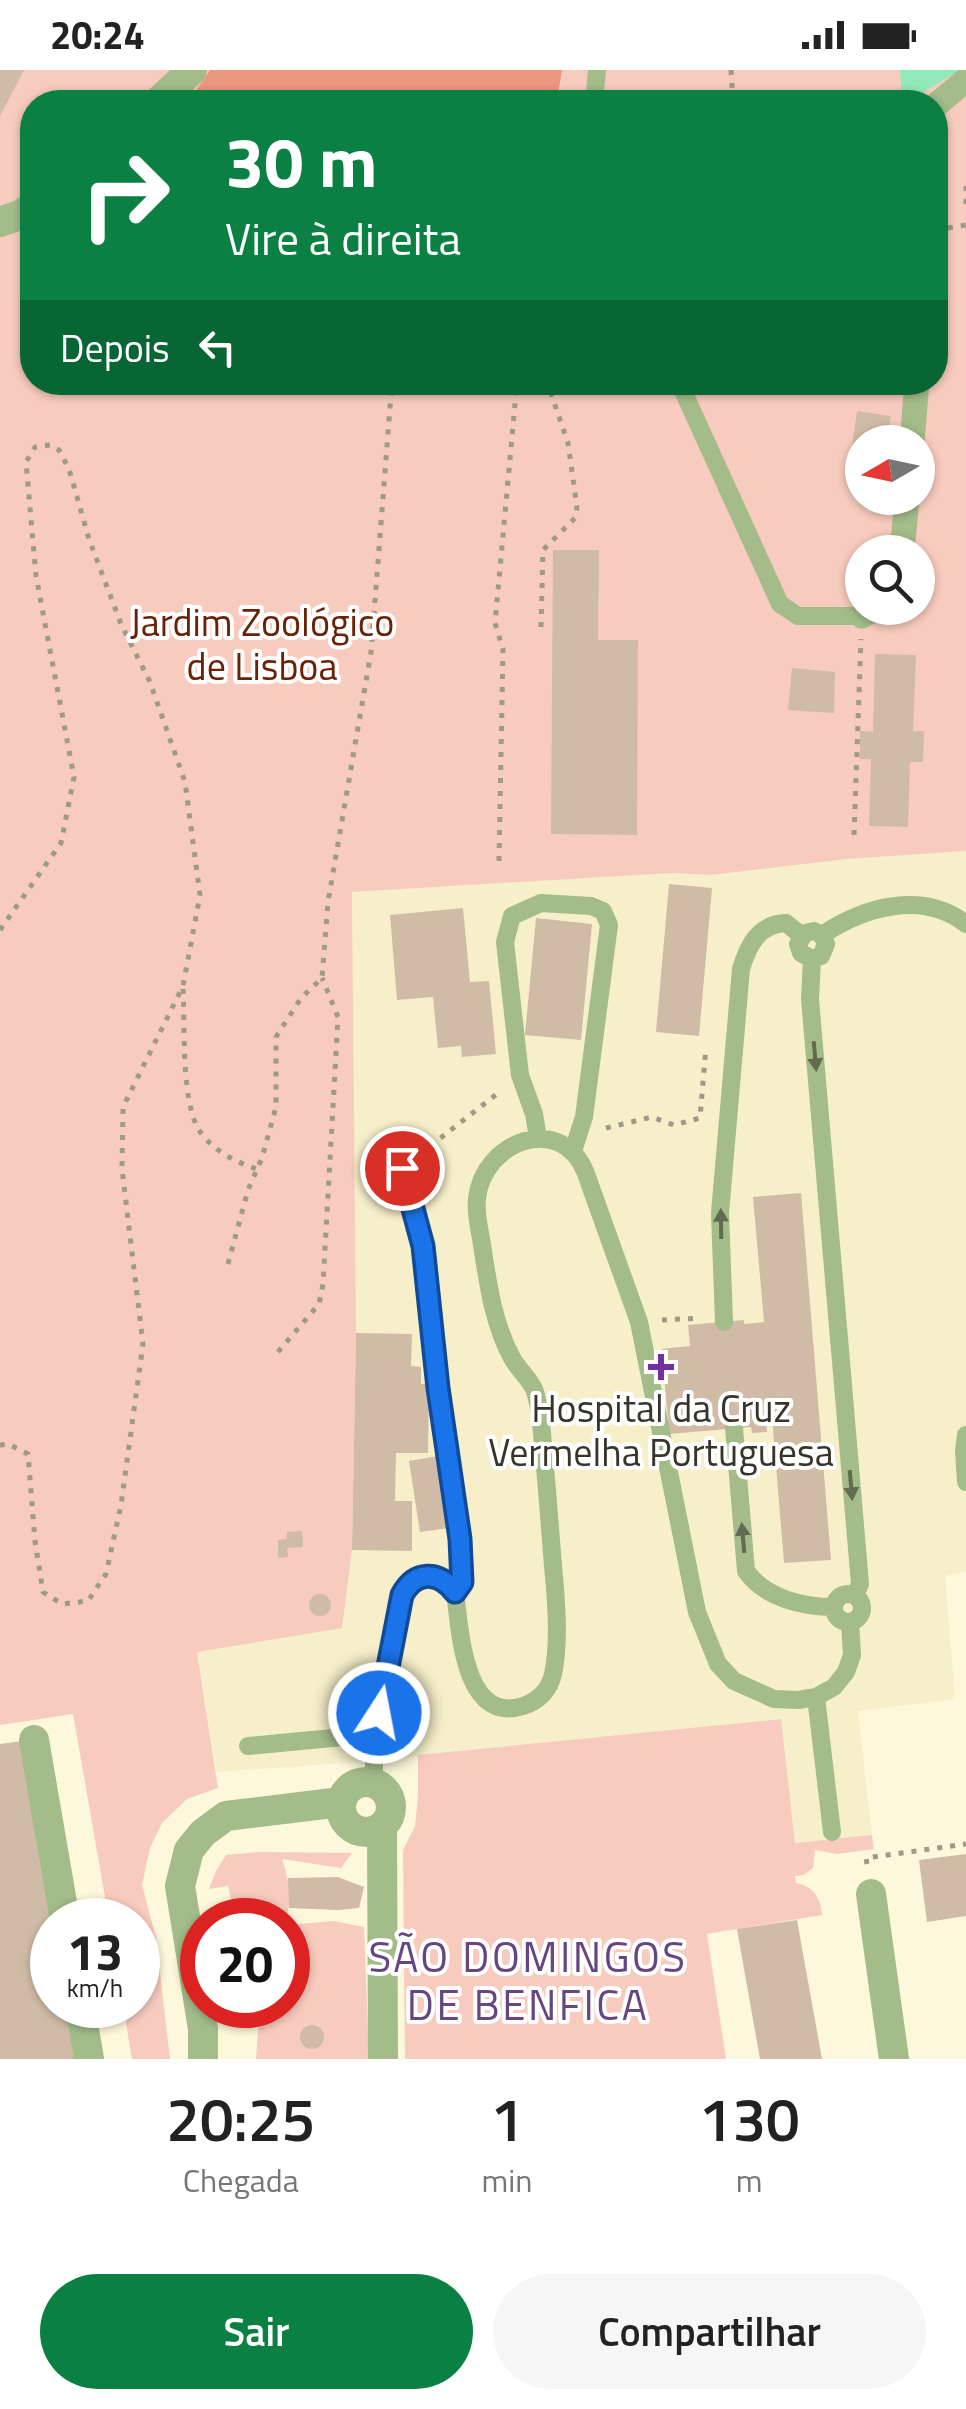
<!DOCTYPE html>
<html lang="pt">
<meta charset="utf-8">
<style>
body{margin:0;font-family:"Titillium Web",sans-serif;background:#f6f6f6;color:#222;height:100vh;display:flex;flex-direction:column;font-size:38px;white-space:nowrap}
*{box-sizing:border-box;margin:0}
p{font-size:32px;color:#767676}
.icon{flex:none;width:55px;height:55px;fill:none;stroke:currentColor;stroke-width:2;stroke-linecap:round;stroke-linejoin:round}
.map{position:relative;height:1989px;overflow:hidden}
.details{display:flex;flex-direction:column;background:#fff;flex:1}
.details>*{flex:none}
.banner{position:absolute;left:20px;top:20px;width:928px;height:305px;border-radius:40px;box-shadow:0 2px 8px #0004;background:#0b8043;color:#fff;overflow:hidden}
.needle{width:65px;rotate:261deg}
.buttons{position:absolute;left:845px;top:355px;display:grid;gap:20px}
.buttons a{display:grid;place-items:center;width:90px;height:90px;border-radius:50%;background:#fff;box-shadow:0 2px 8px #0004;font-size:50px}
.speed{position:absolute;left:30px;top:1828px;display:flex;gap:20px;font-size:50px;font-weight:700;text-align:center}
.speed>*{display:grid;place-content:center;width:130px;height:130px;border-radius:50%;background:#fff;box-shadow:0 2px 8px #0004;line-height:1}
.speed small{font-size:25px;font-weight:400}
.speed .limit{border:15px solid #d22;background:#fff;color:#111}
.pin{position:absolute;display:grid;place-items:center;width:85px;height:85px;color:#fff;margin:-42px;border:5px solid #fff;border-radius:50%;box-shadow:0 2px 10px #0007}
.me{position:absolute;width:110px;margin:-55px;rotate:11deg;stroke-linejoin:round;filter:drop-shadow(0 0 8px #0008)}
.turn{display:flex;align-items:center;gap:35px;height:210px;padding:0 40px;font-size:45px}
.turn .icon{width:130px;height:130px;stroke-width:2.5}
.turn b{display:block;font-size:70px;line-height:85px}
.then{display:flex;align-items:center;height:95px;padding:0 40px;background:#0003;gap:20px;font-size:38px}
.eta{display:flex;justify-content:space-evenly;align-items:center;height:170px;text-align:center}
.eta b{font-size:60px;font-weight:600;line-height:70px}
.button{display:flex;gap:20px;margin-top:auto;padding:20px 40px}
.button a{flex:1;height:115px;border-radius:60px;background:#0b8043;color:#fff;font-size:40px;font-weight:600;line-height:115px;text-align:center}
.button a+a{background:#f6f6f6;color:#222}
.status{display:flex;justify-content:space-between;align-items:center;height:70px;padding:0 50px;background:#fff;direction:ltr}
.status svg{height:28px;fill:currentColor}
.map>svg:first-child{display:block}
.built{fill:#f6efca}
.green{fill:#f7cbbd;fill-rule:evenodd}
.forest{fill:#eb987e}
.water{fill:#92e9b9}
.building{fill:#d0bca6}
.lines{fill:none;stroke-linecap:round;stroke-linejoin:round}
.path{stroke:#9e9a86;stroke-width:5;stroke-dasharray:5 8;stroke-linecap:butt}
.service{stroke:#a3bc89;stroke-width:18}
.pedestrian{stroke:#a3bc89;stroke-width:25}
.minor{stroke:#a3bc89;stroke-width:30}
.oneway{fill:#626b50}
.route-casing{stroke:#114b97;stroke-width:25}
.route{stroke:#1a73e8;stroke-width:18}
.poi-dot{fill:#732fa3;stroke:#fff;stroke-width:4}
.labels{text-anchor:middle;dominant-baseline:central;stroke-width:8;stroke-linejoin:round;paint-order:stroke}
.park-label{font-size:38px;fill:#6a2106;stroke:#fff}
.poi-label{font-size:38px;fill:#37352a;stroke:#fff}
.quarter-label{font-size:42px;letter-spacing:2.5px;fill:#664682;stroke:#fff}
</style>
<div class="status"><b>20:24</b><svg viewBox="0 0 49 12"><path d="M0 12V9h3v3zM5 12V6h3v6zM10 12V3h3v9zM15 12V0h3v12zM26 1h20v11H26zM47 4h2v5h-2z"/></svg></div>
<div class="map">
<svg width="966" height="1989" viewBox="0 0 966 1989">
<rect width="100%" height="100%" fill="#fdf8db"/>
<path class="built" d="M966,781V1502L945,1506L955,1629L858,1641L872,1765L795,1774L780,1649L373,1691L217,1702L196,1577L352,1480L356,1263L352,822L672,803L710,805L847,789Z"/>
<path class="green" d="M0,0H966V781L847,789L710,805L672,803L352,822L356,1263L352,1480L342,1558L197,1582L218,1718L187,1729L162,1753L150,1778L142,1815L156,1868L170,1989H132L123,1935H138V1850H109L73,1644L0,1655ZM32,32H935V312H32ZM862,372H918V428H862ZM862,482H918V538H862Z
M781,1649L795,1773L872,1765L874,1779L837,1784L815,1780L813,1798L804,1805L795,1806L796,1813C813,1816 821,1828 822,1845L707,1864L726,1989H405L403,1780L415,1756L418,1726V1685Z
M260,1782L352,1783L341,1798L282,1789C289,1809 292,1829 286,1850H236L228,1816L209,1819L216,1801L226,1785Z
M334,1851L364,1857L369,1989H256L259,1946L256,1935H288V1855Z"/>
<path class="forest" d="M210,0H562L558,25L372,27L370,32H188Z"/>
<path class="water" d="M900,0H960L907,32H902Z"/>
<path class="building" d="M0,0H24L0,46Z
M857,341L891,346L887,372H862V391L850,389Z
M553,480H599L598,570H638L637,765L551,764Z
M875,584L916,585L913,661H924L923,692H910L908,757L869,756L871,689H860V661L873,662Z
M792,598L835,602L834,643L788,640Z
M669,814L712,818L699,966L656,962Z
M463,838L470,912L489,911L496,984L462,987L461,976L438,978L433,927L397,930L390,845Z
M536,848L592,854L581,970L525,965Z
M801,1123L831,1490L784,1493L772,1347H766L767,1362L752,1363L751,1357L669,1364L662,1279L690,1276L688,1255L744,1250V1254L764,1252L753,1127Z
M356,1263L412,1264L411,1296L421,1297V1314H429L428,1383H396L395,1431H412V1481L352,1480Z
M438,1386L449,1458L420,1462L409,1391Z
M302,1461L303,1477L287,1478L288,1487L278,1488V1470L287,1469V1462Z
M309 1535a11 11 0 1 1 22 0a11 11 0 1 1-22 0Z
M22,1671L52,1852V1935H67L76,1989H0V1674Z
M966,1784V1846L927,1852L919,1790Z
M338,1807L364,1817L359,1838L338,1840L289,1838L288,1808Z
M797,1850L822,1989H760L737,1859Z
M300 1967a12 12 0 1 1 24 0a12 12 0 1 1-24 0Z"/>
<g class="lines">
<path class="path" d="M731,0L733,32
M966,116V141
M935,160L966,155
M541,557L543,480L575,448L577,437L568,373L547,312
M854,765L861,569
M499,791L503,579L495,553L517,312
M0,860L61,773L74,707L36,506L26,392L35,377L50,375L59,380L69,399L89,469L121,554L150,612L185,712L200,825L183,916L123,1037L122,1099L143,1274L121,1435L106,1504L88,1531L62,1534L43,1522L35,1471L28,1384L8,1374L0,1375
M183,919C185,955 181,1031 199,1060C212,1080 235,1092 257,1099
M606,1058L652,1047L674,1055L700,1048L706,977
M420,1084L502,1020
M228,1194L248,1120L262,1088L276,1037V967L301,928L322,908L328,832L371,582L392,312
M662,1250L701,1248
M278,1282L319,1234L323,1214L338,947L322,908
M867,1794L866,1788L966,1774"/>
<path class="service" d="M594,32L597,0
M679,312L780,534L798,546H862
M822,865L826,874L821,886L812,889L801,883L798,874L805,863L814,861L822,865C864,837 922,820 966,854
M812,889L810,929L860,1514L855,1525
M538,1068L534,1044L520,1005L505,872L512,846L541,833L591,836L603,841L609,855L584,1047L573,1081
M402,1098L423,1176L439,1318L460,1469L462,1512L455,1522C460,1558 463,1655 523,1636C539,1631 550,1619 553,1604C560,1573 556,1527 553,1496C549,1444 545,1393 540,1342C538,1335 537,1326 534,1319C529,1308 518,1299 512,1288C493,1253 488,1213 482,1175C480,1160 475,1144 477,1129C482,1073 559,1041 585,1101L639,1252L697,1542L718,1594L734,1611L774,1629L798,1630L816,1627L834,1617L846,1602L852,1585L850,1552
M724,1252L720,1143L741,899C748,876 758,854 786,853L802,866
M734,1358L746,1501C765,1528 802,1537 834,1537
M966,1365L964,1381L966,1412
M834 1538a14 14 0 1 1 28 0a14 14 0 1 1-28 0Z
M816,1627L832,1762
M248,1676L374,1664
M374,1712V1664L402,1525C415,1501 437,1500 455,1522"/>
<path class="pedestrian" d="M935,36L966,10
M912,372L917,312
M902,482L907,428
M862,546L877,538"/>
<path class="minor" d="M158,32L192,0
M0,152L20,145L32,137
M34,1670L65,1850
M341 1737a25 25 0 1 1 50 0a25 25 0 1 1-50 0Z
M382,1757L383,1989
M871,1824L894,1989
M80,1935L89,1989
M203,1989V1959L180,1816L189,1780L203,1763L226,1746L341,1732"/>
</g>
<defs><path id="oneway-solid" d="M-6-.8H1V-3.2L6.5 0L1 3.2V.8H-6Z" transform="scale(2.5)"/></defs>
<g class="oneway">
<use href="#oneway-solid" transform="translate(815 986) rotate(85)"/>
<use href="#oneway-solid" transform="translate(721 1154) rotate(-91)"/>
<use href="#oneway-solid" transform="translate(851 1415) rotate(85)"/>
<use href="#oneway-solid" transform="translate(743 1468) rotate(-95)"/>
</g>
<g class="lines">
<g class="route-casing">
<path id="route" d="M379,1643L402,1525C415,1501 438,1500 455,1522L462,1512L460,1469L438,1318L423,1176L402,1098"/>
</g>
<use href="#route" class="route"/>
</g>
<path class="poi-dot" d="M656 1282h10v10h10v10h-10v10h-10v-10h-10v-10h10z"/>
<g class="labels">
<g class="park-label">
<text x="262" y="552">Jardim Zoológico<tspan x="262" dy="44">de Lisboa</tspan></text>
</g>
<g class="poi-label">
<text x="661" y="1338">Hospital da Cruz<tspan x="661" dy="44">Vermelha Portuguesa</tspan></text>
</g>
<g class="quarter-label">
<text x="528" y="1886">SÃO DOMINGOS<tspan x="528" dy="48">DE BENFICA</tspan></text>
</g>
</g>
</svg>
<div class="buttons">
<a><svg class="needle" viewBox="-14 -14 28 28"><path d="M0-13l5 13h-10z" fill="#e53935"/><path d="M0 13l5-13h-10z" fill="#767676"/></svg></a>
<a><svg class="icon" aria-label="search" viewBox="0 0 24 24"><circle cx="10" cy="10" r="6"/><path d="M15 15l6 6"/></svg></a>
</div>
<div class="speed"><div>13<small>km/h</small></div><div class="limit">20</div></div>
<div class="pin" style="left:402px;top:1098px;background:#d93025"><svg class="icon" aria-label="arrive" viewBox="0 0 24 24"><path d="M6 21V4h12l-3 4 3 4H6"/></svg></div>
<svg class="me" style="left:379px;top:1643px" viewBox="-20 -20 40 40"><circle r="17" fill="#1a73e8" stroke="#fff" stroke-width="3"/><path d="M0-11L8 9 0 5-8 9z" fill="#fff"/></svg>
<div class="banner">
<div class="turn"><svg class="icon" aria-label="right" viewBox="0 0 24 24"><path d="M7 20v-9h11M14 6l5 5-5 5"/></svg><div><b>30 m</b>Vire à direita</div></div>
<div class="then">Depois<svg class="icon" aria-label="left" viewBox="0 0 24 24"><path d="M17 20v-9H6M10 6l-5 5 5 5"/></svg></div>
</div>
</div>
<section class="details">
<div class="eta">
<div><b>20:25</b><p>Chegada</p></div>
<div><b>1</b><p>min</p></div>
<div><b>130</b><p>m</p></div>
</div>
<div class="button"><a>Sair</a><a>Compartilhar</a></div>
</section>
